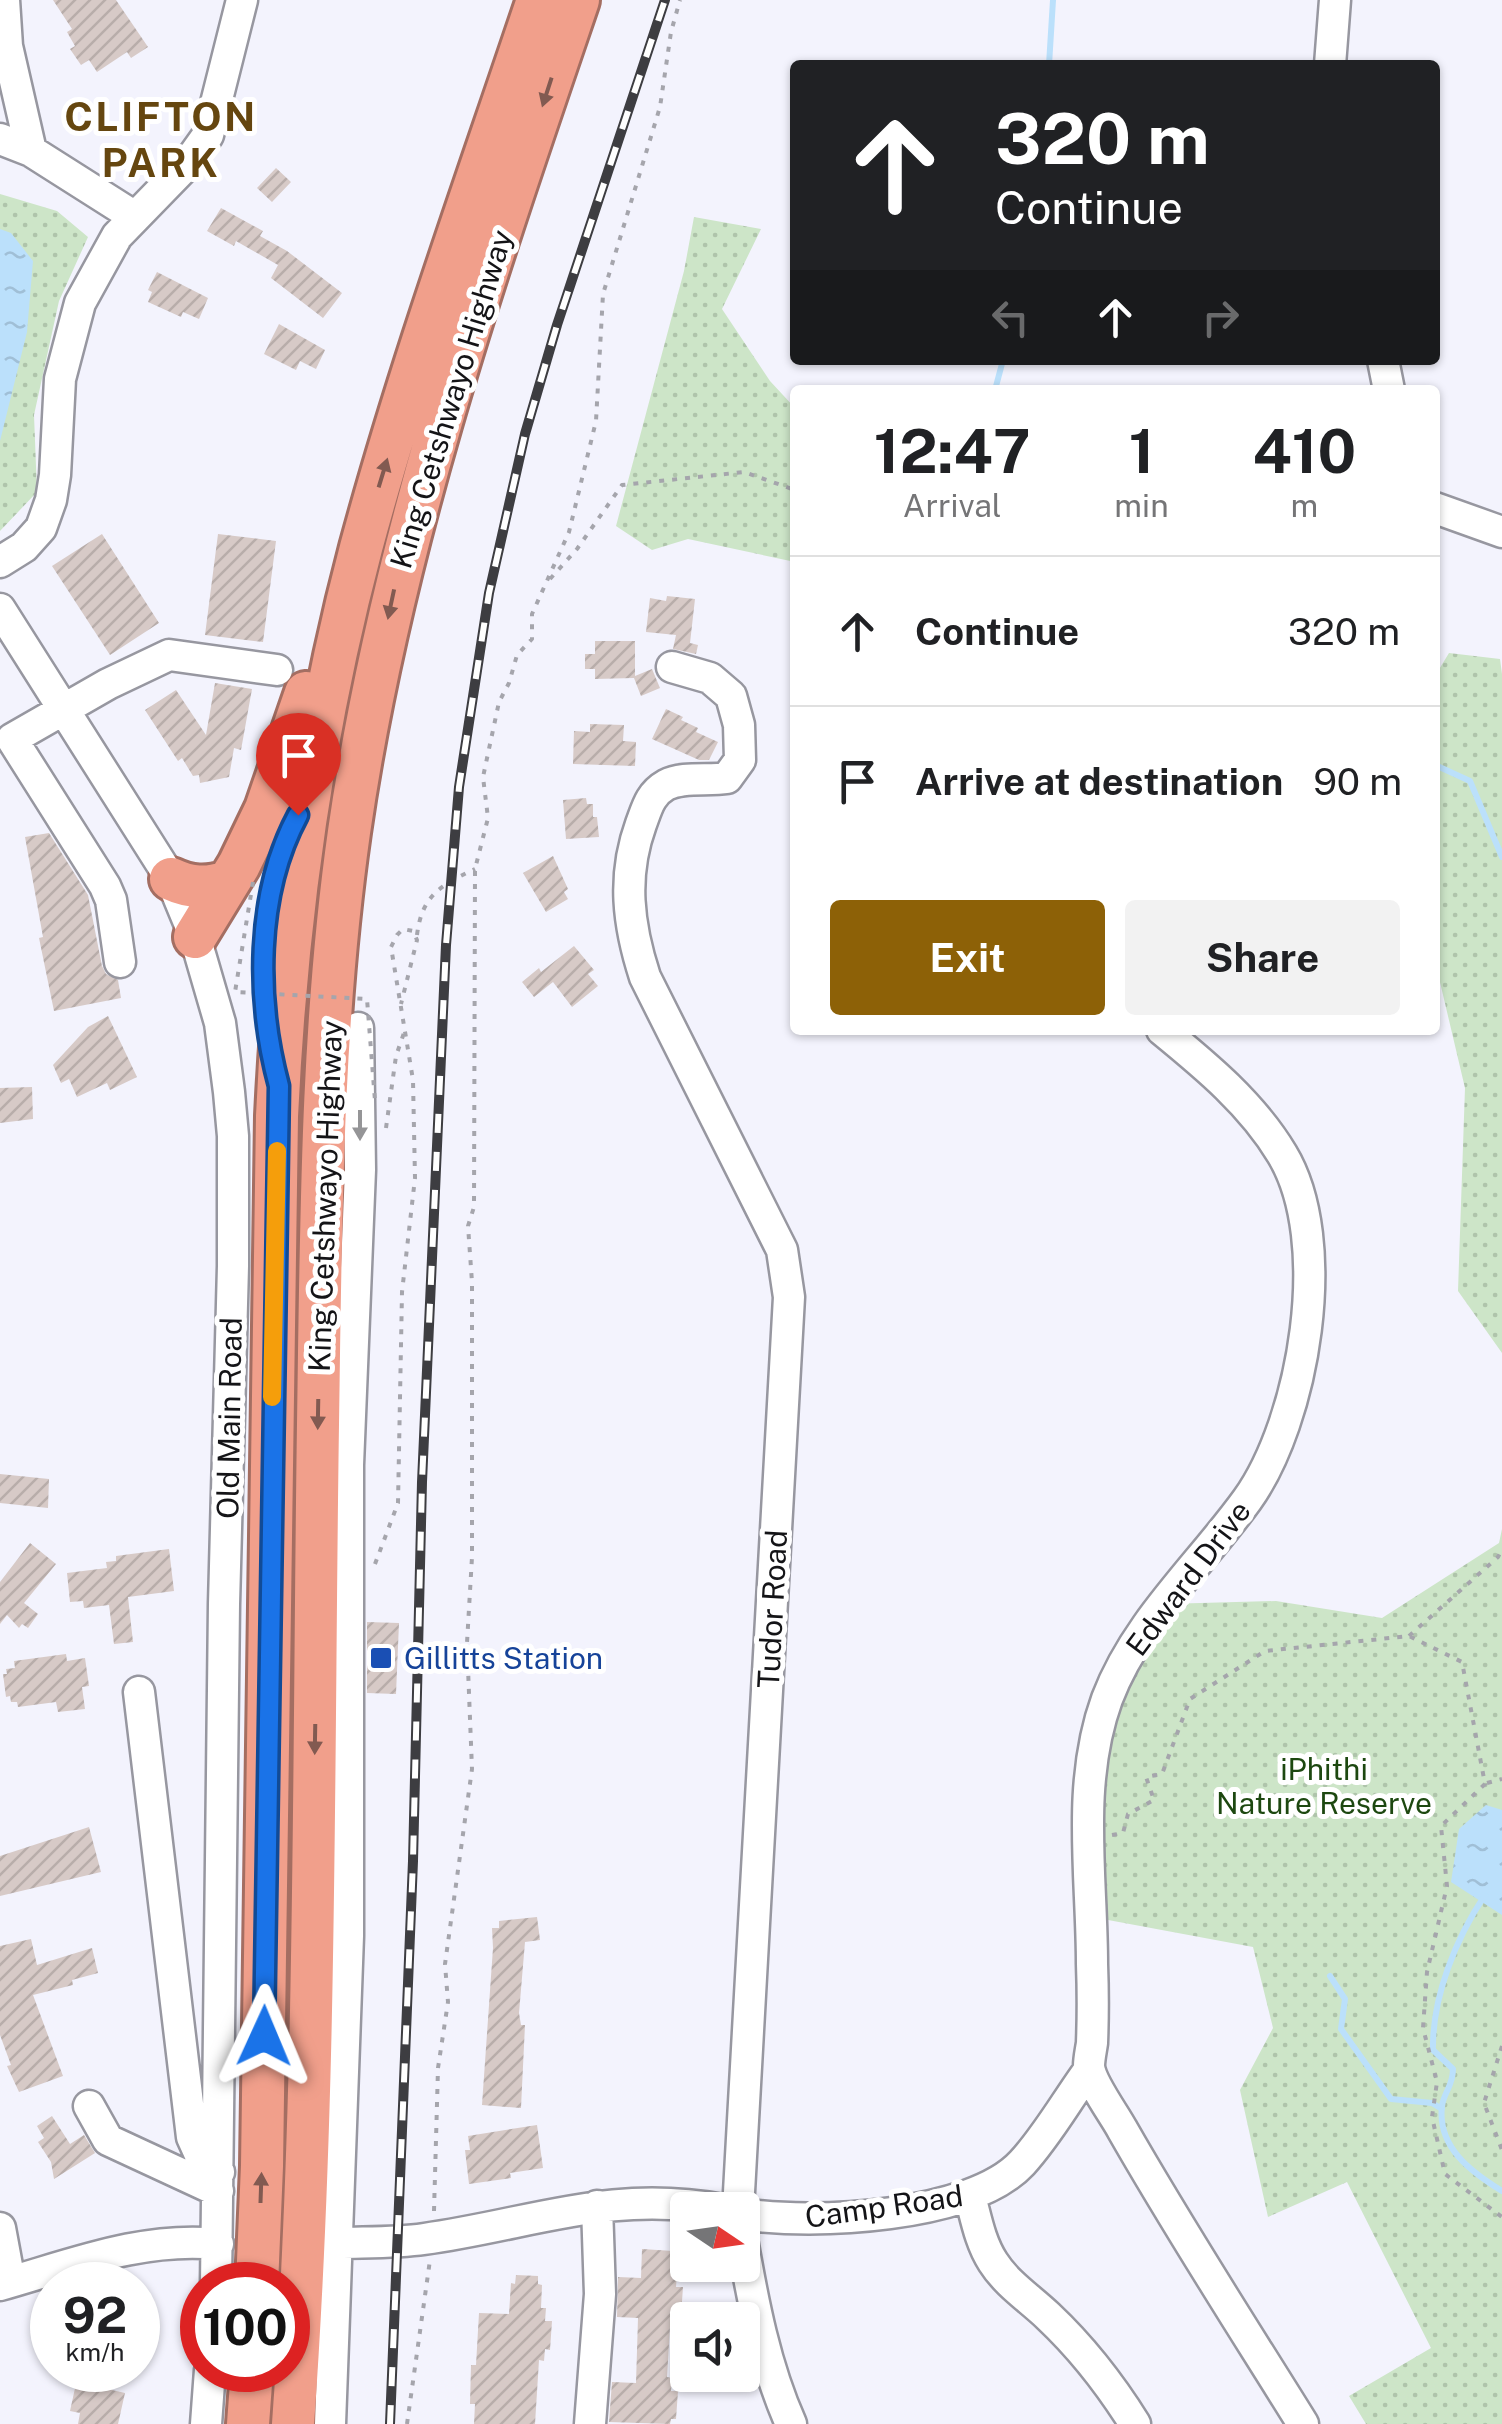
<!DOCTYPE html>
<style>
body{margin:0;font-family:"Public Sans",sans-serif;background:#f2f2f2;color:#202124;height:100vh;display:flex;flex-direction:column;font-size:38px;white-space:nowrap}
*{box-sizing:border-box;margin:0}
p{font-size:32px;color:#757577}
.icon{flex:none;width:55px;height:55px;fill:none;stroke:currentColor;stroke-width:2;stroke-linecap:round;stroke-linejoin:round}
.map{position:relative;flex:1;overflow:hidden}
.sheet{position:absolute;left:790px;top:385px;width:650px;height:650px;display:flex;flex-direction:column;background:#fff;border-radius:10px;box-shadow:0 2px 8px #0004}
.sheet>*{flex:none}
.guide{position:absolute;left:790px;top:60px;width:650px;height:305px;border-radius:10px;box-shadow:0 2px 8px #0004;background:#202124;color:#fff;overflow:hidden}
.needle{width:65px;rotate:103deg}
.tools{position:absolute;left:670px;top:2192px;display:grid;gap:20px}
.tools a{display:grid;place-items:center;width:90px;height:90px;border-radius:10px;background:#fff;box-shadow:0 2px 8px #0004;font-size:50px}
.speed{position:absolute;left:30px;top:2262px;display:flex;gap:20px;font-size:50px;font-weight:700;text-align:center}
.speed>*{display:grid;place-content:center;width:130px;height:130px;border-radius:50%;background:#fff;box-shadow:0 2px 8px #0004;line-height:1}
.speed small{font-size:25px;font-weight:400}
.speed .limit{border:15px solid #d22;background:#fff;color:#111}
.pin{position:absolute;display:grid;place-items:center;width:85px;height:85px;color:#fff;margin:-102px -42px;border-radius:50% 50% 50% 0;rotate:-45deg;box-shadow:0 0 10px #0007}
.pin .icon{rotate:45deg}
.me{position:absolute;width:110px;margin:-55px;rotate:1deg;stroke-linejoin:round;filter:drop-shadow(0 0 8px #0008)}
.turn{display:flex;align-items:center;gap:35px;height:210px;padding:0 40px;font-size:45px}
.turn .icon{width:130px;height:130px;stroke-width:2.5}
.turn b{display:block;font-size:70px;line-height:85px}
.lanes{display:flex;align-items:center;height:95px;padding:0 40px;background:#0003;justify-content:center;gap:50px;direction:ltr}
.lanes .off{opacity:.35}
.eta{display:flex;justify-content:space-evenly;align-items:center;height:170px;text-align:center}
.eta b{font-size:60px;font-weight:700;line-height:70px}
.primary-button{display:flex;gap:20px;margin-top:auto;padding:20px 40px}
.primary-button a{flex:1;height:115px;border-radius:10px;background:#8d6107;color:#fff;font-size:40px;font-weight:700;line-height:115px;text-align:center}
.primary-button a+a{background:#f2f2f2;color:#202124}
ul{padding:0;list-style:none}
li{display:flex;align-items:center;gap:30px;height:150px;padding:0 40px;border-top:2px solid #e0e0e0}
li div{flex:1}
li b{display:block;font-size:38px}
li em{font-style:normal}
.map>svg:first-child{display:block}
.grass{fill:url(#grass-dots)}
.water{fill:url(#water-ripples)}
.lines{fill:none;stroke-linecap:round;stroke-linejoin:round}
.stream{stroke:#bbe0fb;stroke-width:6}
.building{fill:url(#building-hatch)}
.minor-casing{stroke:#9797a0;stroke-width:35}
.highway-casing{stroke:#a46e62;stroke-width:48}
.path{stroke:#a5a5ac;stroke-width:4;stroke-dasharray:5 8;stroke-linecap:butt}
.minor{stroke:#fff;stroke-width:30}
.highway{stroke:#f19f8b;stroke-width:42}
.rail-casing{stroke:#3d3d41;stroke-width:10}
.rail{stroke:#fff;stroke-width:6;stroke-dasharray:19;stroke-linecap:butt}
.path-bridge{stroke:#a5a5ac;stroke-width:4;stroke-dasharray:5 8;stroke-linecap:butt}
.oneway{fill:#825a51}
.oneway2{fill:#959597}
.route-casing{stroke:#114b97;stroke-width:25}
.route{stroke:#1a73e8;stroke-width:18}
.slow{stroke:#f59e0b;stroke-width:18}
.transit-dot{fill:#1a4fb4;stroke:#fff;stroke-width:4}
.labels{text-anchor:middle;dominant-baseline:central;stroke-width:10;stroke-linejoin:round;paint-order:stroke}
.street-label{font-size:30px;fill:#141417;stroke:#fff}
.transit-label{font-size:30px;fill:#164399;stroke:#fff;text-anchor:start}
.park-label{font-size:30px;fill:#1d4810;stroke:#fff}
.district-label{font-size:40px;font-weight:bold;letter-spacing:2.5px;fill:#65460f;stroke:#fff}
</style>
<div class="map">
<svg width="1502" height="2424" viewBox="0 0 1502 2424">
<defs>
<pattern id="grass-dots" width="8" height="8" patternUnits="userSpaceOnUse" patternTransform="scale(2.5)"><rect width="8" height="8" fill="#cde5c8"/><path d="M2 2h.1M6 6h.1" fill="none" stroke="#afc4ab" stroke-width="1.8" stroke-linecap="round"/></pattern>
<pattern id="water-ripples" width="26" height="14" patternUnits="userSpaceOnUse" patternTransform="scale(2.5)"><rect width="26" height="14" fill="#bbe0fb"/><path d="M2 4q2-2 4 0t4 0M15 11q2-2 4 0t4 0" fill="none" stroke="#a0bfd6"/></pattern>
<pattern id="building-hatch" width="6" height="6" patternUnits="userSpaceOnUse" patternTransform="scale(2.5)"><rect width="6" height="6" fill="#d7cac7"/><path d="M-1 1l2-2M0 6l6-6M5 7l2-2" fill="none" stroke="#b8adaa"/></pattern>
</defs>
<rect width="100%" height="100%" fill="#f3f3fd"/>
<path class="grass" d="M0,194L57,211L88,237L59,301L34,415L37,492L0,531Z
M694,217L761,229L722,309L770,381L795,408V562L688,539L652,550L616,526L684,271Z
M1449,653L1500,659L1502,674V1353L1458,1291L1465,1088L1435,961V676Z
M1502,1529V2424H1366L1349,2396L1431,2348L1347,2182L1268,2217L1240,2090L1273,2028L1253,1947L1092,1917L1094,1747L1164,1604L1276,1601L1382,1618L1499,1543Z"/>
<path class="water" d="M0,229L11,233L33,261L27,332L0,441Z
M1486,1805L1502,1810V1915L1451,1882L1459,1829Z"/>
<g class="lines">
<path class="stream" d="M1049,65L1053,0
M995,390L1003,360
M1435,765L1470,781L1502,857
M1485,1895C1456,1938 1432,1997 1433,2050L1453,2069C1453,2086 1444,2092 1442,2106C1437,2147 1471,2172 1502,2191
M1330,1976L1345,1999L1341,2029L1391,2099L1432,2103L1442,2109"/>
</g>
<path class="building" d="M53,0H116L148,47L131,58L127,52L97,72L89,60L81,65L70,49L75,46L67,32L72,29Z
M276,168L291,182L272,202L257,188Z
M221,208L263,231L260,236L287,251L342,293L323,318L271,278L278,265L236,241L234,246L207,231Z
M157,272L208,298L199,319L183,312L181,317L148,302L152,292L148,290Z
M279,324L325,350L316,369L300,361L296,370L264,354Z
M102,534L159,623L110,655L52,566Z
M218,534L276,541L263,642L205,635Z
M667,596L695,599L690,643L698,645L696,654L673,649L676,635L646,632L650,598L666,601Z
M595,641H635V676L652,669L660,688L641,696L634,678L595,679V669H585V654H595Z
M215,683L252,689L241,750L234,748L229,777L200,783L199,775L193,776L182,758L178,761L145,710L176,690L206,735Z
M666,709L683,717L681,720L698,728L696,732L718,742L709,760H699L652,739Z
M590,724L624,725L623,741L636,742L635,766L573,764L574,731L590,732Z
M586,798L587,804H593V817H597L599,837L566,839L563,800Z
M49,833L88,895L102,966L106,974L118,980L121,998L54,1011L39,938L43,937L25,837Z
M553,856L568,889L564,892L568,899L546,912L523,873Z
M574,946L594,970L588,974L598,986L572,1007L553,982L534,997L522,982L539,968L541,972Z
M108,1016L137,1077L110,1090L107,1083L77,1097L69,1079L61,1083L53,1065L88,1027Z
M32,1087L33,1119L0,1123V1088Z
M0,1474L49,1479L48,1508L0,1503Z
M30,1543L56,1564L24,1603L38,1614L28,1628L22,1624L19,1628L7,1615L0,1624V1582Z
M169,1549L174,1591L128,1597L133,1642L114,1644L109,1605L84,1608L83,1601L70,1602L67,1573L107,1568L106,1562L116,1561V1556Z
M367,1622L399,1623L396,1694L367,1693Z
M66,1654L67,1661L85,1658L89,1686L82,1687L85,1709L58,1712L56,1702L18,1707L17,1702H11L10,1696L6,1697L3,1674H7L6,1669L15,1668L14,1661Z
M89,1827L101,1872L0,1896V1856Z
M537,1917L540,1940L525,1942L519,2013L521,2025H525L521,2108L482,2105L493,1948L492,1928H499V1921Z
M31,1939L37,1965L92,1948L98,1973L72,1980L73,1985L33,1995L63,2076L19,2092L7,2066L11,2065L0,2035V1946Z
M52,2116L70,2144L84,2135L95,2153L54,2179L51,2162L38,2142L44,2138L37,2126Z
M537,2125L543,2168L510,2173L511,2178L469,2184L465,2150H470L468,2136Z
M642,2249L673,2251L672,2274H677L676,2287H683L681,2316L675,2315V2327H670L667,2377L672,2378L671,2391H678L676,2419H671L670,2424L609,2422L612,2382L636,2383L638,2318L617,2317L618,2277L641,2278Z
M516,2275L538,2276V2284L542,2285L541,2308H546L545,2321H552L550,2350L545,2349L544,2361L539,2360L535,2424H474L475,2404H470L471,2365H476L479,2313L509,2314L511,2283L515,2284Z
M79,2370H94L99,2387L125,2393L118,2424H78L80,2413L70,2411Z"/>
<g class="lines">
<g class="minor-casing">
<path id="minor" d="M4,0L7,46L31,151
M1330,65L1335,0
M0,139L31,151L135,217
M1383,360L1389,390
M1435,508L1502,532
M0,562L24,547L41,528L51,500L55,475L60,379L80,303L117,236L188,163L208,135L242,0
M0,609L171,879L195,937L220,1023L229,1092L233,1136V1266L224,1604L216,2285
M672,667L710,678L731,696L739,725L740,760L727,778C708,781 683,776 666,785C650,794 647,808 641,824C622,876 628,925 645,977L782,1250L789,1297L738,2210
M120,962L111,900L105,886L12,739L108,684L169,655L277,670
M1162,1030C1206,1066 1252,1104 1282,1154C1335,1241 1304,1421 1247,1500C1200,1565 1136,1622 1107,1699C1076,1784 1092,1876 1092,1964C1093,1990 1093,2017 1092,2043C1091,2050 1089,2059 1089,2066C1090,2082 1114,2114 1122,2129C1179,2229 1242,2326 1303,2424
M139,1692L192,2137L201,2157L219,2172
M89,2106L108,2140L218,2191
M970,2196C976,2218 980,2242 993,2262C1007,2284 1029,2298 1048,2316C1082,2348 1110,2384 1135,2424
M742,2214C813,2225 971,2218 1022,2163C1047,2136 1067,2100 1089,2070
M0,2228L10,2282
M742,2239C753,2302 765,2366 791,2424
M338,2243C367,2242 396,2243 424,2239C532,2224 610,2189 723,2210
M0,2285C71,2265 143,2236 218,2244
M206,2424L210,2370
M330,2424L348,1936V1465L360,1170L358,1028
M590,2424L600,2294L597,2206"/>
</g>
<g class="highway-casing">
<path id="highway" d="M171,879C190,888 207,889 227,882
M195,937L239,865L266,809L306,693
M257,2285L262,2166L277,1116C286,925 312,733 361,548C411,363 477,182 538,0
M248,2424L252,2370
M293,2424C317,2091 313,1757 318,1424C321,1227 321,1028 349,832C390,546 485,273 578,0"/>
</g>
<path class="path" d="M550,579L577,549L622,485L744,472L795,490
M417,935C422,895 441,885 475,869
M386,1128L396,1056L405,1030
M375,1564L398,1503L402,1292L415,1178L413,1080L391,947L397,935L403,929L413,931L417,940L401,1004
M1409,1636L1498,1557L1502,1549
M1487,1783L1502,1779
M1112,1835L1123,1833L1128,1814L1154,1800L1146,1777L1162,1774L1190,1699L1265,1651L1409,1636L1462,1662L1485,1784L1441,1826L1447,1886L1427,1972L1423,2028L1437,2082L1432,2117L1445,2174L1502,2217
M1502,2046L1484,2103L1502,2150
M434,2211L438,2068L448,2002L445,1964L472,1769L467,1643L472,1557V1282L468,1226L474,1207L475,869L488,818L483,777L499,702L509,683L517,655L532,639V614L569,532L596,421L603,294L660,107L671,32L680,0
M407,2424L430,2260"/>
<use href="#minor" class="minor"/>
<use href="#highway" class="highway"/>
<g class="rail-casing">
<path id="rail" d="M390,2424L413,1861L422,1482L446,945L459,787L489,593L525,434L557,325L665,0"/>
</g>
<use href="#rail" class="rail"/>
<path class="path-bridge" d="M253,882L235,992L367,999L375,1101"/>
</g>
<defs><path id="oneway-solid" d="M-6-.8H1V-3.2L6.5 0L1 3.2V.8H-6Z" transform="scale(2.5)"/></defs>
<g class="oneway">
<use href="#oneway-solid" transform="translate(547 92) rotate(108)"/>
<use href="#oneway-solid" transform="translate(383 473) rotate(-73)"/>
<use href="#oneway-solid" transform="translate(391 604) rotate(102)"/>
<use href="#oneway-solid" transform="translate(318 1414) rotate(91)"/>
<use href="#oneway-solid" transform="translate(315 1739) rotate(91)"/>
<use href="#oneway-solid" transform="translate(261 2188) rotate(-88)"/>
</g>
<use class="oneway2" href="#oneway-solid" transform="translate(360 1125) rotate(90)"/>
<g class="lines">
<g class="route-casing">
<path id="route" d="M264,2036L279,1086C256,1000 255,895 298,815"/>
</g>
<use href="#route" class="route"/>
<path class="slow" d="M272,1397L277,1151"/>
</g>
<rect class="transit-dot" x="369" y="1646" width="24" height="24" rx="5"/>
<g class="labels">
<g class="street-label">
<text transform="translate(451 399) rotate(-73)">King Cetshwayo Highway</text>
<text transform="translate(325 1196) rotate(-88)">King Cetshwayo Highway</text>
<text transform="translate(229 1418) rotate(-89)">Old Main Road</text>
<text transform="translate(1188 1578) rotate(-53)">Edward Drive</text>
<text transform="translate(772 1609) rotate(-87)">Tudor Road</text>
<text transform="translate(884 2206) rotate(-8)">Camp Road</text>
</g>
<g class="transit-label">
<text x="404" y="1658">Gillitts Station</text>
</g>
<g class="park-label">
<text x="1324" y="1769">iPhithi<tspan x="1324" dy="34">Nature Reserve</tspan></text>
</g>
<g class="district-label">
<text x="161" y="116">CLIFTON<tspan x="161" dy="46">PARK</tspan></text>
</g>
</g>
</svg>
<div class="tools">
<a><svg class="needle" viewBox="-14 -14 28 28"><path d="M0-13l5 13h-10z" fill="#e53935"/><path d="M0 13l5-13h-10z" fill="#757577"/></svg></a>
<a><svg class="icon" aria-label="sound" viewBox="0 0 24 24"><path d="M4 9h4l5-4v14l-5-4H4zM17 9q2 3 0 6"/></svg></a>
</div>
<div class="speed"><div>92<small>km/h</small></div><div class="limit">100</div></div>
<div class="pin" style="left:298px;top:815px;background:#d93025"><svg class="icon" aria-label="arrive" viewBox="0 0 24 24"><path d="M6 21V4h12l-3 4 3 4H6"/></svg></div>
<svg class="me" style="left:264px;top:2036px" viewBox="-20 -20 40 40"><path d="M0-17L14 15 0 8-14 15z" fill="#1a73e8" stroke="#fff" stroke-width="4"/></svg>
<div class="guide">
<div class="turn"><svg class="icon" aria-label="ahead" viewBox="0 0 24 24"><path d="M12 20V5M6 11l6-6 6 6"/></svg><div><b>320 m</b>Continue</div></div>
<div class="lanes"><svg class="icon off" aria-label="left" viewBox="0 0 24 24"><path d="M17 20v-9H6M10 6l-5 5 5 5"/></svg><svg class="icon" aria-label="ahead" viewBox="0 0 24 24"><path d="M12 20V5M6 11l6-6 6 6"/></svg><svg class="icon off" aria-label="right" viewBox="0 0 24 24"><path d="M7 20v-9h11M14 6l5 5-5 5"/></svg></div>
</div>
<section class="sheet">
<div class="eta">
<div><b>12:47</b><p>Arrival</p></div>
<div><b>1</b><p>min</p></div>
<div><b>410</b><p>m</p></div>
</div>
<ul>
<li><svg class="icon" aria-label="ahead" viewBox="0 0 24 24"><path d="M12 20V5M6 11l6-6 6 6"/></svg><div><b>Continue</b></div><em>320 m</em></li>
<li><svg class="icon" aria-label="arrive" viewBox="0 0 24 24"><path d="M6 21V4h12l-3 4 3 4H6"/></svg><div><b>Arrive at destination</b></div><em>90 m</em></li>
</ul>
<div class="primary-button"><a>Exit</a><a>Share</a></div>
</section>
</div>
